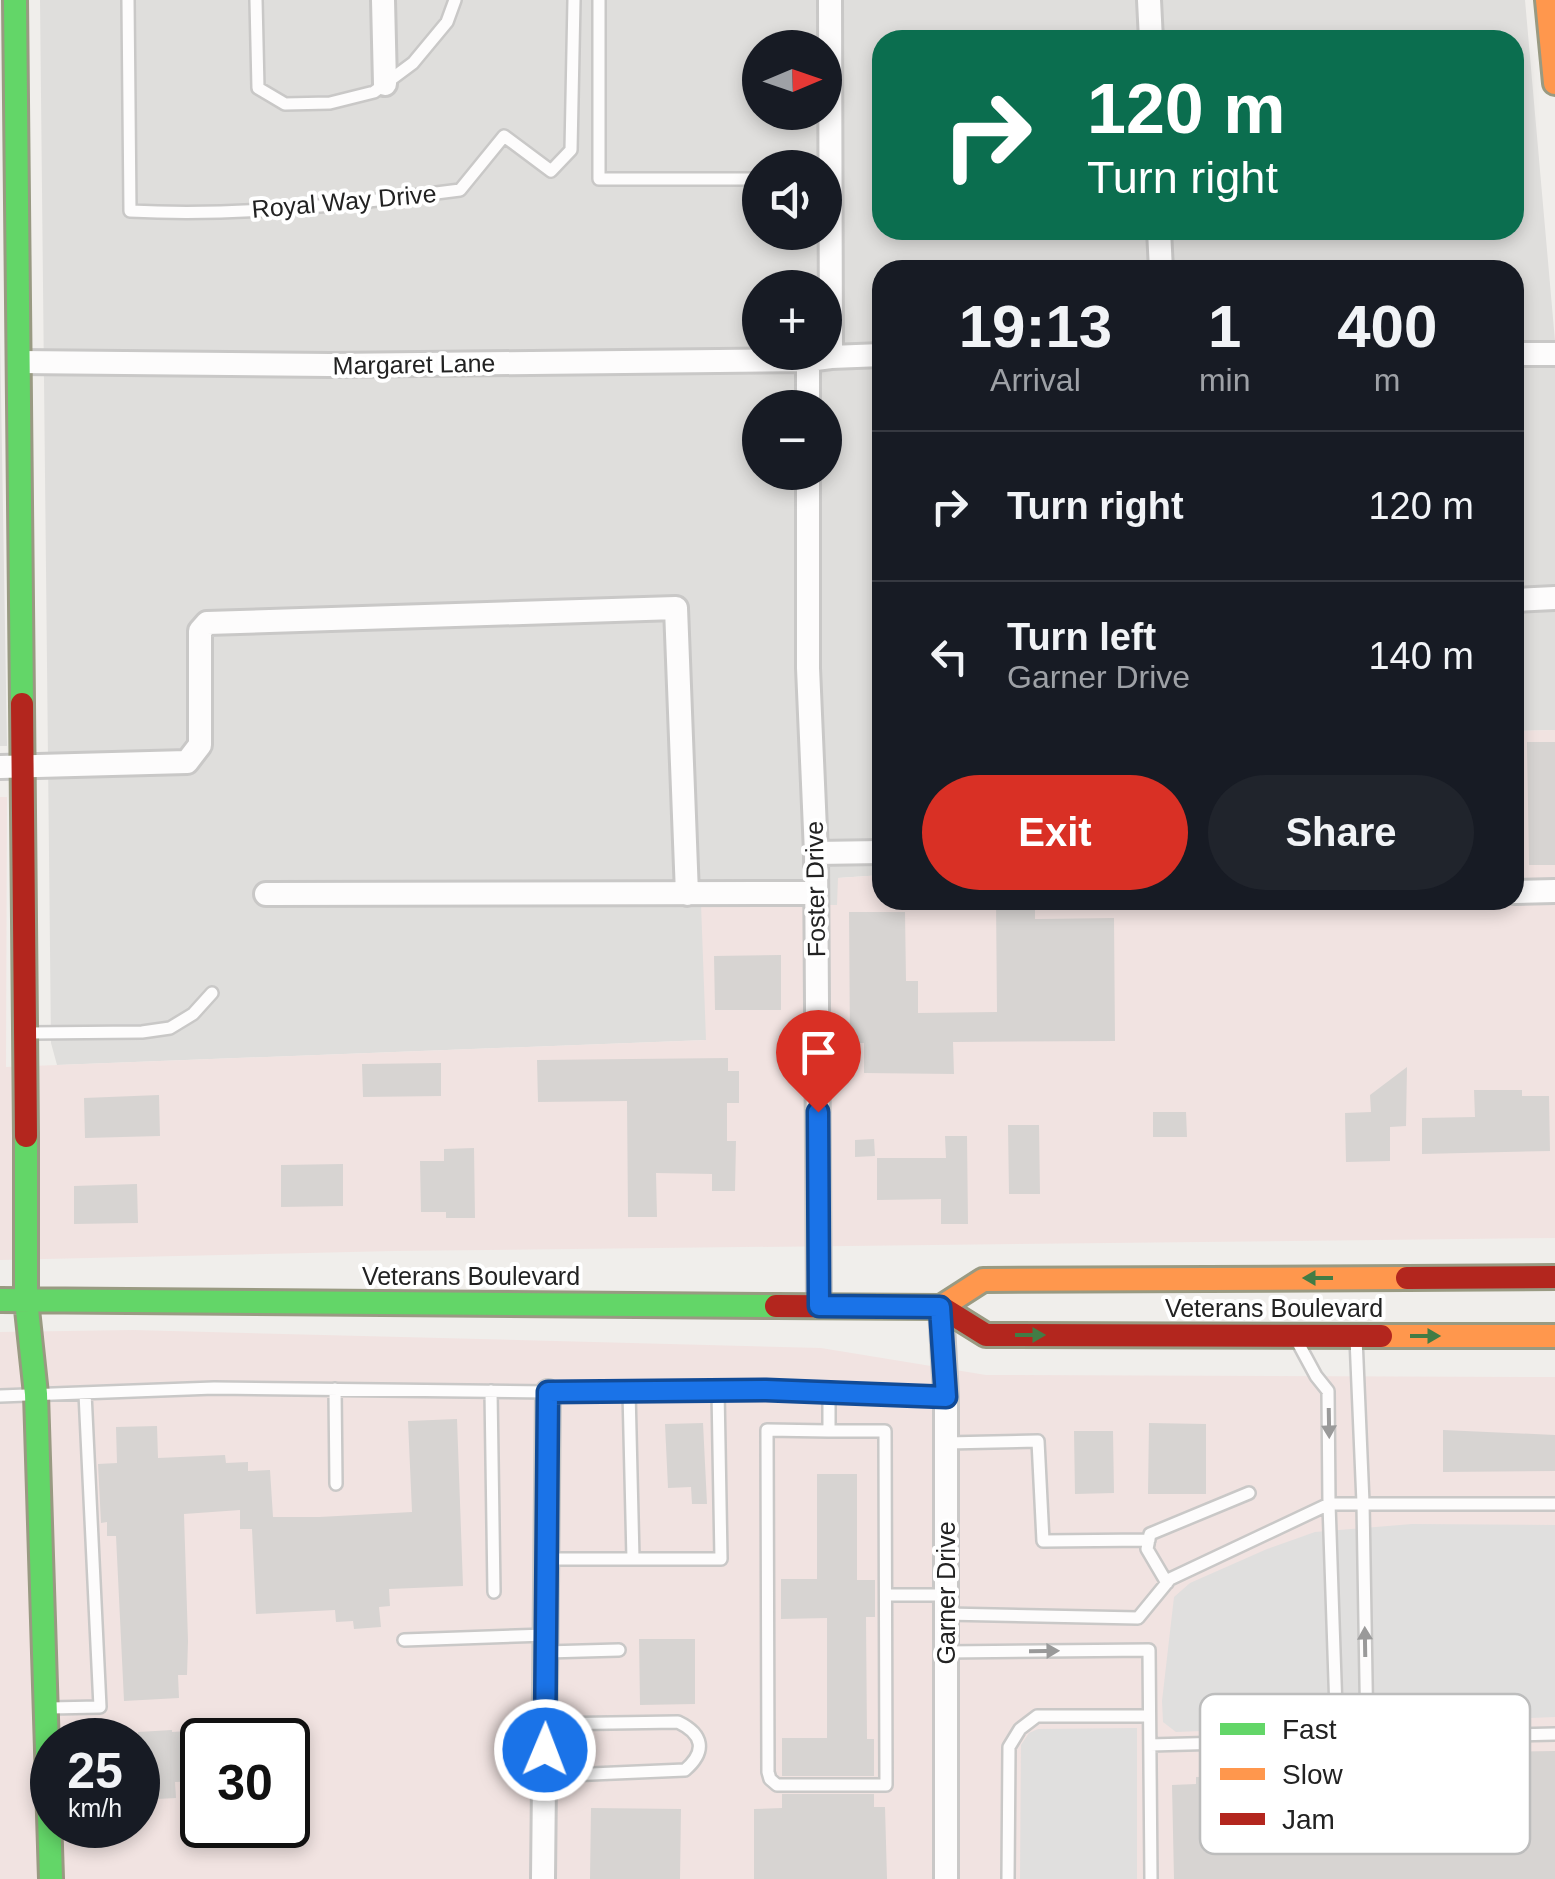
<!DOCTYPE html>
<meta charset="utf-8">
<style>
body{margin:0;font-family:Helvetica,sans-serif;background:#20242c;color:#f1f3f6;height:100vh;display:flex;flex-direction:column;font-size:38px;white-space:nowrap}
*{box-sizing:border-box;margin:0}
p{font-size:32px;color:#9ea1a6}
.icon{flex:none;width:55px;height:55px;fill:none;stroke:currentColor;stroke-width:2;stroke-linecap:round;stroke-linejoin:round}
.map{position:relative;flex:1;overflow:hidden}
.panel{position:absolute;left:872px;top:260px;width:652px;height:650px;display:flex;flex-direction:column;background:#171b24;border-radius:30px;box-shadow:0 5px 15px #0003}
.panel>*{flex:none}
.top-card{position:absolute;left:872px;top:30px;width:652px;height:210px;border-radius:30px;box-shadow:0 5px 15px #0003;background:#0b6e4f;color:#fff;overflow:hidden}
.needle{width:65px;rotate:88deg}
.tools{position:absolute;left:742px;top:30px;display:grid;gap:20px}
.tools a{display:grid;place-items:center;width:100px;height:100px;border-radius:50%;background:#171b24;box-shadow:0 5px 15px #0003;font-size:50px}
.speed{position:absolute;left:30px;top:1718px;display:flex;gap:20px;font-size:50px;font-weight:700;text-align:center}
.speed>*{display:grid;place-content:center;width:130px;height:130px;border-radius:50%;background:#171b24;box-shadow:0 5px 15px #0003;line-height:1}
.speed small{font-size:25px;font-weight:400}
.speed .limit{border:5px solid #111;border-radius:15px;background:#fff;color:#111}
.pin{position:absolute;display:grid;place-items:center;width:85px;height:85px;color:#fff;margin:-102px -42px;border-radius:50% 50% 50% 0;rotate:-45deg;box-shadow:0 0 10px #0007}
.pin .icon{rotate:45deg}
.me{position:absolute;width:110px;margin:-55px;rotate:1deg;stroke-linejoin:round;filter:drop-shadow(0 0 8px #0008)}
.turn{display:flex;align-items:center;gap:35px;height:210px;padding:0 50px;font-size:45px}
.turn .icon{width:130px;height:130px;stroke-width:2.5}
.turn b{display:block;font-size:70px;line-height:85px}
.eta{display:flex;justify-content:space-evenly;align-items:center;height:170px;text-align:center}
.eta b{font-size:60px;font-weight:800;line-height:70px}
.action{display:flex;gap:20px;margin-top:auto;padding:20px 50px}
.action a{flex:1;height:115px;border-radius:60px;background:#d93025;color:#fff;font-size:40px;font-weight:800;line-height:115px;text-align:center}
.action a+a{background:#20242c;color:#f1f3f6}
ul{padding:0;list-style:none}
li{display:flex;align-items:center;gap:30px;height:150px;padding:0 50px;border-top:2px solid #363941}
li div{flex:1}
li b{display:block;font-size:38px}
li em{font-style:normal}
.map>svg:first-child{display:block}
.residential{fill:#dfdedc;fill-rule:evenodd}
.commercial{fill:#f1e3e1;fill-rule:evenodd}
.parking{fill:#e0dfde}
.building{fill:#d7d4d2}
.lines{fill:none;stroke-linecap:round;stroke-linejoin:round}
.lane-casing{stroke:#c9c8c7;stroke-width:16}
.street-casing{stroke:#c9c8c7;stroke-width:28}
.fast-casing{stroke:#999a82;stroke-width:28}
.slow-casing{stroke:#999a82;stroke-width:28}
.jam-casing{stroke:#999a82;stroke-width:28}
.lane{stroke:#fdfcfc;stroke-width:11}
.street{stroke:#fdfcfc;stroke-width:22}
.fast{stroke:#63d668;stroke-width:22}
.slow{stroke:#ff974d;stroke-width:22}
.jam{stroke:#b3261e;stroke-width:22}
.oneway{fill:#427c45}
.oneway2{fill:#9a9a9a}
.route-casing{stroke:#114b97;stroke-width:25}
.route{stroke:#1a73e8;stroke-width:18}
.labels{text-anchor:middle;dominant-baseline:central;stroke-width:8;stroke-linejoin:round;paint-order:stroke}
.street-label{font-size:25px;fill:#222;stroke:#fff}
.key{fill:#fff;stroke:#bdbdbd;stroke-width:2.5}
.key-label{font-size:28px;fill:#222}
</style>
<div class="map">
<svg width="1555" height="1879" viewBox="0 0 1555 1879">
<rect width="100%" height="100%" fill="#f0eeeb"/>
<path class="residential" d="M40,0H1525L1555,341V730L1515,731V270H882V875L838,878V905H705L707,1040L57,1065L51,1043ZM882,40H1515V230H882ZM760,48H825V112H760ZM760,168H825V232H760ZM760,288H825V352H760ZM760,408H825V472H760Z
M0,334L7,746H0Z
M1040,900H1185V908L1121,907Z"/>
<path class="commercial" d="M1555,730V1238L394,1251L0,1260V797H7L6,1067L706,1040L701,904L837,905L838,878L882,875V900H1040L1121,907L1184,908L1185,900H1515V731Z
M133,1330L821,1348L986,1375L1555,1377V1879H0V1332ZM52,1740H138V1825H52ZM202,1740H288V1825H202Z"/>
<path class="parking" d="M1412,1524L1555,1525V1717L1176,1732L1163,1722L1162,1701L1174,1597L1190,1583L1267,1549L1315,1532Z
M1137,1728V1879H1020L1021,1745L1029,1733L1038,1729Z"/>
<path class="building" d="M1527,742H1555V865H1529Z
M996,900H1035V919L1114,918L1115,1041L953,1042L954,1074L864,1073V1043H850L849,912H905L906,981H918V1013L997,1012Z
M781,955V1010H715L714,956Z
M728,1058V1071H739V1103H727V1141H736L735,1191H712V1174L656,1173L657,1217H628L627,1101L538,1102L537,1060Z
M441,1063V1096L363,1097L362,1064Z
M1407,1067L1406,1126L1390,1127V1161L1346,1162L1345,1113L1371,1112L1370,1095Z
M1474,1090H1522V1096H1549L1550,1151L1422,1154V1118L1475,1117Z
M159,1095L160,1136L85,1138L84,1098Z
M1153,1112H1186L1187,1137H1153Z
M1008,1125H1039L1040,1194H1009Z
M945,1136H967L968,1224H941V1199L877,1200V1158H946Z
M874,1139L875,1156L855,1157V1140Z
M474,1148L475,1218H446V1212H421L420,1161H444V1149Z
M343,1164V1206L281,1207V1165Z
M137,1184L138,1223L74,1224V1186Z
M457,1419L463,1586L389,1589L390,1606L379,1607L381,1627L354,1629L353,1621L336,1622L335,1610L256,1614L252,1529H240V1510L184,1514L188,1641L187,1675H178L179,1698L124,1701L116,1536H107V1522L101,1523L98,1464L117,1463L116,1427L157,1426L158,1458L225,1455L226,1463L248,1462V1471L270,1470L273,1517H319L412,1512L408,1421Z
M703,1423L707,1504H692L691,1487L668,1488L665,1424Z
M1149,1423L1206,1424V1494H1148Z
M1443,1430L1555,1435V1471L1443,1472Z
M1074,1431H1113L1114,1493L1075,1494Z
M817,1474H857V1580H875V1617H866L867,1739H874V1776H782V1738H827V1618L781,1619V1579H817Z
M639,1639H695V1704L640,1705Z
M298,1724L299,1740H237L236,1728Z
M172,1730V1732L202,1730V1781L175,1782L176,1798L138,1800V1732Z
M1555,1751V1879H1174L1172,1785L1196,1784V1777L1279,1776V1788L1418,1786V1753Z
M782,1794H874V1807H885L887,1879H754V1809L782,1808Z
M591,1808L681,1809L680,1879H590Z"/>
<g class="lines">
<g class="lane-casing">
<path id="lane" d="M128,0L130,211C241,217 351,204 460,190L504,136L551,171L571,150L574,0
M256,0L258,88L285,104L330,103L374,92L413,63L447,22L455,0
M599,0V179H760
M30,1033L142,1032L170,1028L193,1014L212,993
M1356,1338L1363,1503L1367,1739
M1296,1339L1316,1376L1328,1391L1329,1504L1337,1740
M335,1389L336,1484
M491,1391L494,1592
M629,1391L633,1559
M829,1392V1431H885L886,1785H777L770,1779L768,1772L767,1430L829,1431
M0,1396L214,1388L548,1392L766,1390L946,1397
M946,1443L1038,1441L1043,1541L1149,1540
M547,1559H721L718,1390
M1167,1583L1147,1549L1150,1534L1249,1493
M886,1595H946
M946,1614L1138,1618L1170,1579L1329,1504H1555
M404,1640L546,1635
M546,1652L619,1650
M946,1652L1149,1650L1151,1879
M49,1708L100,1707L85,1393
M1150,1745L1555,1734
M545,1776L685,1770C707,1751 703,1734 678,1722L545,1724
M1008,1879L1009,1747L1020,1729L1037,1716H1149"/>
</g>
<g class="street-casing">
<path id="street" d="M383,0L385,84
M830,0L831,357
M1149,0L1151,40
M1159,230L1161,270
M1515,354H1555
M19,362L330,365L808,360L831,357L882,355
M808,408V360
M808,472V668L816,853L819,1306
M1515,600L1555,598
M0,767L187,762L200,745V631L207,623L676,608L687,894
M816,853L882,852
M1515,892L1555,891
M266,894L816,893
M941,1307L946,1397V1879
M543,1879L548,1392"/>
</g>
<g class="fast-casing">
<path id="fast" d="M15,0L22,704
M26,1136V1300L36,1394L51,1879
M0,1300L776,1306"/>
</g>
<g class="slow-casing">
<path id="slow" d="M1547,0L1555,83
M941,1307L983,1280L1407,1278
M1381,1336H1555"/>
</g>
<g class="jam-casing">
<path id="jam" d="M22,704L26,1136
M1407,1278L1555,1277
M776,1306L941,1307L986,1335L1381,1336"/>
</g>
<use href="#lane" class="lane"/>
<use href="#street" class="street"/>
<use href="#fast" class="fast"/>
<use href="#slow" class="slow"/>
<use href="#jam" class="jam"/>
</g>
<defs><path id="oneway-solid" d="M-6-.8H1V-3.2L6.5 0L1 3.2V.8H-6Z" transform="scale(2.5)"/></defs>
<g class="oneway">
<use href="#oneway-solid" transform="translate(1318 1278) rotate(180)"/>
<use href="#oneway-solid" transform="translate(1030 1335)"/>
<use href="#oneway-solid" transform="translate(1425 1336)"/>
</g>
<g class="oneway2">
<use href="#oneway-solid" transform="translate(1329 1423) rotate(89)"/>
<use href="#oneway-solid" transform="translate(1365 1642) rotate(-91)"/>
<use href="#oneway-solid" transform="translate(1044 1651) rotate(-1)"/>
</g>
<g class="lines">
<g class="route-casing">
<path id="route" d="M545,1750L548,1392L766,1390L946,1397L940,1307L819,1306L818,1112"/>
</g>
<use href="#route" class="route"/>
</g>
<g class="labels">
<g class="street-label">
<text transform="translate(344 201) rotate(-5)">Royal Way Drive</text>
<text transform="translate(414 364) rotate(-1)">Margaret Lane</text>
<text transform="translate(815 889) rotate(-91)">Foster Drive</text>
<text x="471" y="1276">Veterans Boulevard</text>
<text x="1274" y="1308">Veterans Boulevard</text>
<text transform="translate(946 1593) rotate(-90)">Garner Drive</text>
</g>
</g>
<rect x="1200" y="1694" width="330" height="160" rx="15" class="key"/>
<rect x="1220" y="1723" width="45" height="12" fill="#63d668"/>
<rect x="1220" y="1768" width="45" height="12" fill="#ff974d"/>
<rect x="1220" y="1813" width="45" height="12" fill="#b3261e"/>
<g class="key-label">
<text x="1282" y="1739">Fast</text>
<text x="1282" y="1784">Slow</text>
<text x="1282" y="1829">Jam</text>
</g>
</svg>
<div class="tools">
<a><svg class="needle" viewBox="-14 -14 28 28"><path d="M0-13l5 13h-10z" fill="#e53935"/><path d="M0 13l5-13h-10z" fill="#9ea1a6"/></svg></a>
<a><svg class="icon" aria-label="sound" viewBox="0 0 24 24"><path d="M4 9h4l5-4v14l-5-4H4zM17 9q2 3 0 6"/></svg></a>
<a>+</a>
<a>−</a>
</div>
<div class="speed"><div>25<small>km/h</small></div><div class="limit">30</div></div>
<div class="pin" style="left:818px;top:1112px;background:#d93025"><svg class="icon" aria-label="arrive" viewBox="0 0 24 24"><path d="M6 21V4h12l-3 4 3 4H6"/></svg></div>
<svg class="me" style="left:545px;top:1750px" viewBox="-20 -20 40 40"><circle r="17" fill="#1a73e8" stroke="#fff" stroke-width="3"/><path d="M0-11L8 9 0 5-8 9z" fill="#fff"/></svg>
<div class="top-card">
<div class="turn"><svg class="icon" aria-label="right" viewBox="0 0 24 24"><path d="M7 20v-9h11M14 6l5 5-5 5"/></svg><div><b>120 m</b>Turn right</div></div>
</div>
<section class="panel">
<div class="eta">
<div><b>19:13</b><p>Arrival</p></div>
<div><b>1</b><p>min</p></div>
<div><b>400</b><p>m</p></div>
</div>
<ul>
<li><svg class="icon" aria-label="right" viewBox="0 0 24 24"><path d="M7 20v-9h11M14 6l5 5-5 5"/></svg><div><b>Turn right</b></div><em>120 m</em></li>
<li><svg class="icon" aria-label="left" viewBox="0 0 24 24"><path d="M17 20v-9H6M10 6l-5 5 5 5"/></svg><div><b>Turn left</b><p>Garner Drive</p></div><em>140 m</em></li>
</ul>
<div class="action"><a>Exit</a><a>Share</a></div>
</section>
</div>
